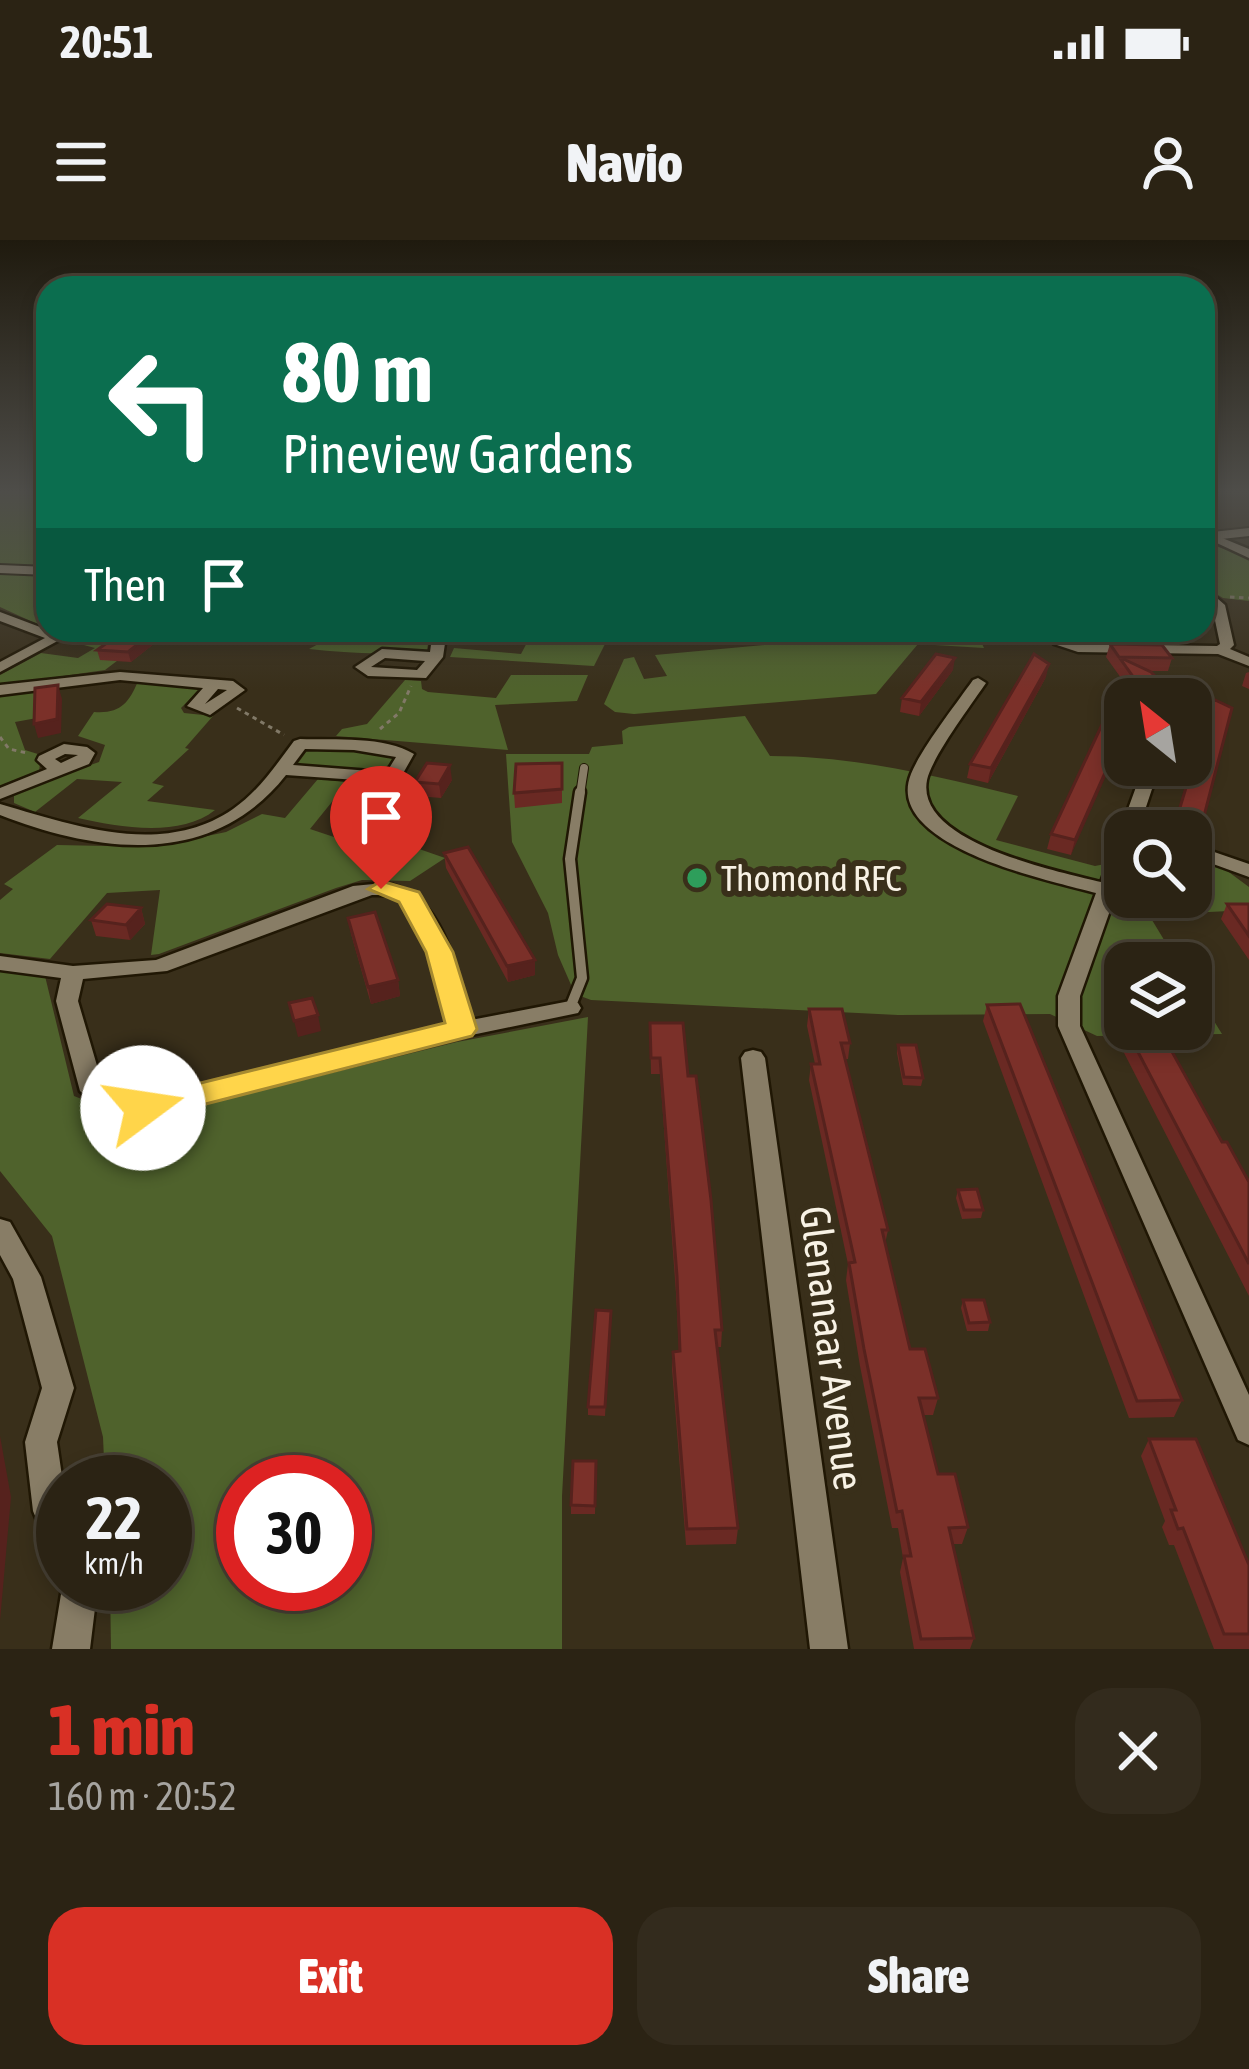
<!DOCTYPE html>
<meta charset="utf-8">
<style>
body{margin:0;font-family:"Asap Condensed",sans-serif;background:#332b1d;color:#f1f3f6;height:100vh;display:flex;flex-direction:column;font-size:45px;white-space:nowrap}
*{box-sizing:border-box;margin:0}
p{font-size:39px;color:#a6a4a0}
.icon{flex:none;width:66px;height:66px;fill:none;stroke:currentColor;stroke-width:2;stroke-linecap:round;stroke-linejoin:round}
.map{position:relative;height:1409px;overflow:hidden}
.drawer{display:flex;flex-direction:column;background:#2b2314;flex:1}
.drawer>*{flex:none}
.hud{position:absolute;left:36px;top:36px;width:1179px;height:366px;border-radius:36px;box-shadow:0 6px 18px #0003,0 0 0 3px #474034;background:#0b6e4f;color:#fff;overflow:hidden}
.needle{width:78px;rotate:330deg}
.tools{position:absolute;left:1104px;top:438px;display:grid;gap:24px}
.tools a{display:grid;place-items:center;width:108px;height:108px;border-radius:24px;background:#2b2314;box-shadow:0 6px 18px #0003,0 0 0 3px #474034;font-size:60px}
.speed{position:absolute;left:36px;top:1215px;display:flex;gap:24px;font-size:60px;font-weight:700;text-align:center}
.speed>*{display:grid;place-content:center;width:156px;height:156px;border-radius:50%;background:#2b2314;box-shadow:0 6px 18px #0003,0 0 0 3px #474034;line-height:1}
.speed small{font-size:30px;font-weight:400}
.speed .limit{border:18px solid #d22;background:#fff;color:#111}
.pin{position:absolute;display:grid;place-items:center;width:102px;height:102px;color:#fff;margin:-123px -51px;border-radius:50% 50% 50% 0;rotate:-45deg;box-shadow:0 0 12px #0007}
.pin .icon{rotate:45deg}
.me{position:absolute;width:132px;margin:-66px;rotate:76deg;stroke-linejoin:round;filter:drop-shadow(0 0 9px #0008)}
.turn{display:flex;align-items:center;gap:42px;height:252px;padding:0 48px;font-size:54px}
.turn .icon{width:156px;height:156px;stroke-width:2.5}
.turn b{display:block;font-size:84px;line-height:102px}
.then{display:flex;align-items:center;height:114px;padding:0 48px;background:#0003;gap:24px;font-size:45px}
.round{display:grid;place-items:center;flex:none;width:126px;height:126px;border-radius:36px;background:#332b1d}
.headline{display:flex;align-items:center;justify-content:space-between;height:204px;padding:0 48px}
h1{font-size:72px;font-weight:800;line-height:90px;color:#d93025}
.button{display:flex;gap:24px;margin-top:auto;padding:24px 48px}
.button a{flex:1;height:138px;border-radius:36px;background:#d93025;color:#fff;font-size:48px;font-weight:800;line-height:138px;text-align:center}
.button a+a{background:#332b1d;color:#f1f3f6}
.status{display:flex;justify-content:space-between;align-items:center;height:84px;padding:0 60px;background:#2b2314;direction:ltr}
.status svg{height:33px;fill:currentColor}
header{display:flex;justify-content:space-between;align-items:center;height:156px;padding:0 48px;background:#2b2314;font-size:54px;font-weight:800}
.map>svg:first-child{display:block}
.green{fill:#4f622c;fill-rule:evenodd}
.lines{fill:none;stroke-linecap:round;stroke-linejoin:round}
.service-far1-casing{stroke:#201704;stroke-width:10}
.service-casing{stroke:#201704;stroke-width:15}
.minor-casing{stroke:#201704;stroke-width:5}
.tertiary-casing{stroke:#201704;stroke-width:4}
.path{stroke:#817967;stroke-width:3;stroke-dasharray:4.5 4.5;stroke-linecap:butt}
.service-far1{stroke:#887d66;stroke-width:8}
.service{stroke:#887d66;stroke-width:10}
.minor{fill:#887d66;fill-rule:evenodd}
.tertiary{fill:#887d66;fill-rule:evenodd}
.wall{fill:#6a2923}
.shaded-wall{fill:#56221d}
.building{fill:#7b3029;stroke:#56221d;stroke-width:3}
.route{fill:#ffd54a;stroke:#a68a30;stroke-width:3}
.leisure-dot{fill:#2e9e5b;stroke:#392f1a;stroke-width:4.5}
.labels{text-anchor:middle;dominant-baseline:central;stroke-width:12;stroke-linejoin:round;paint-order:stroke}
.poi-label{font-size:36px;fill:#f8f2e5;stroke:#392f1a;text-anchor:start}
.near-street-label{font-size:42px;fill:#f8f2e5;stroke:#392f1a}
</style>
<div class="status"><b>20:51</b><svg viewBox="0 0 49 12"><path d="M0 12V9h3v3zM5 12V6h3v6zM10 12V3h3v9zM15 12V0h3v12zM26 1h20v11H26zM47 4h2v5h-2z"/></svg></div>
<header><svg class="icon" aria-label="menu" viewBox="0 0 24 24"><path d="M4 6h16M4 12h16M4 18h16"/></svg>Navio<svg class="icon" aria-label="person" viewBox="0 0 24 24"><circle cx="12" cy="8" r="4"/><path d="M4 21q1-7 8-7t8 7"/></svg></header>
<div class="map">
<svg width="1249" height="1409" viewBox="0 0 1249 1409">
<rect width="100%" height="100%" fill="#392f1a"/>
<path class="green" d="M0,252H48V389L0,367Z
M1203,302L1249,317V361L1223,358L1203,346Z
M88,390H140L138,405L105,430L0,445V435L41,413L78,418L95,408L69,401Z
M324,390H427L430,393L427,410C388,416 348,413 309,409L322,402Z
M458,390H533V394L606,390L609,396L594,426L450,417L454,408L521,414L531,395L458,397Z
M630,390H812L648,405L637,404Z
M844,390H976L984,408L918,404L876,454L634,474L615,472L604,464L624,419L634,417L644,439L667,436L655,415L796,402Z
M511,435H588L577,461L495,465L508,510L336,496L342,489L367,484L405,440L421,441L422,449L428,452L496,458Z
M138,441L197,445L200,449L181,468L184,473L213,476L185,508L189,509L152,543L164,546L147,561L215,570C180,598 118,587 78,578L122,542L77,539L35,572L14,563V552L99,522L105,505L78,496L94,472C120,474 129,463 138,441Z
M36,451L37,478L15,482L25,510L41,515L39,532L0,548V453Z
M745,476L770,516C856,516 935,536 1018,556L996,600L1095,626L1125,620V657H1191V617L1226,630L1249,647V670L1149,675L1178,723H1125V789H1191V744L1222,794L1097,796L1050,774L898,775L591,760L575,754L558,715L548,673L512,602L506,514H589L592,507L623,504L622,491L629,487Z
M317,505L398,515C376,547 330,530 296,526L309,508Z
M318,539L348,542L310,589L337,598L379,595L445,618L410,641L362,640L336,648L159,714L151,715L160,650L107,653L50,719L0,713V660L13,649L4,644L57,605L155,607L226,592L262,574L285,578Z
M0,729L45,736L74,856L117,873L150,878L457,802L588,777L562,1256V1409H111L110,1344H165V1242H105L103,1197L52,996L0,931ZM243,1242H345V1344H243Z"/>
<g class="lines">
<g class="service-far1-casing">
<path id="service-far1" d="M580,555L584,528"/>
</g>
<g class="service-casing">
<path id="service" d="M570,768L582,738L570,619L580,552"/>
</g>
<g class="minor-casing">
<path id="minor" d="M1210,293L1249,309V318L1206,298L1204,296Z
M1203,346L1225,365L1234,405L1230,409L1249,417V426L1218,414L1078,412L1054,404L1046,390H1060L1064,398L1080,404L1217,406L1220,404L1212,366L1203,357Z
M0,372L56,393L78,390L0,432V422L45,398L0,381Z
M433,390H447L443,417L426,438L368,436L355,427L382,409L430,412ZM385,418L425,421L417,430L371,427Z
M611,390H625V391L618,395Z
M120,432L233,441L245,450L210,475L187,466L203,448L120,440L0,455V445ZM218,449L227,450L205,464Z
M978,438L986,443C971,465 932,517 927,540C915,602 1056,631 1101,642L1116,601L1125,595L1120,591L1144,525H1160L1138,591H1125V628L1080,756V786L1249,1155V1205L1238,1200L1058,786V756L1096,653C1051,641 882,606 911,534C921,509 956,464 973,440Z
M300,499C335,500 385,496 414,514L401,537L385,542L286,535C213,628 100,614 0,575V564C73,585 162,618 233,569C259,551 276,525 294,501ZM305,509L354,510L396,517L388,530L383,532L293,525Z
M64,504L87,507L95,513L89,524L0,559V548L47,529L37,520L39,516ZM65,514L78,515L61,523L55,519Z
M1191,604L1249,624V637L1191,616Z
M384,643C444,651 456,731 471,780L570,761L578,763L581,768L578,773L462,797L143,877L100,868L80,851L56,761L61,738L0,730V716L73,726L156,720L353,646ZM372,655C382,655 391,654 400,660C428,681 440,752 449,785L143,859L115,854L103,846L78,761L83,739L167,731Z
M753,810L761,812L765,818L848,1409H810L741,818L745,812Z
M0,979L10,982L41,1037L74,1148L57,1202L63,1243V1297L38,1283L33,1271L25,1202L42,1148L13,1039L0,1015Z
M63,1342L98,1344L90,1409H52Z"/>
</g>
<g class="tertiary-casing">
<path id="tertiary" d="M1249,288V296L1203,301V293Z
M0,325L48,327V335L0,333Z"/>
</g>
<path class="path" d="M1230,357L1249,358
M237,468L284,495
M380,489L399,473L411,446
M0,497L9,509L27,513"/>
<use href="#service-far1" class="service-far1"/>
<use href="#service" class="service"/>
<use href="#minor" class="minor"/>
<use href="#tertiary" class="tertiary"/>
</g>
<path class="wall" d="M158,390L160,399L131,422L100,420L97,410Z
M1088,390H1148L1145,400H1094Z
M1170,390H1194L1191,401H1171Z
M1110,404L1172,418L1168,431H1149L1171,453L1169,459H1125L1071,615L1047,609L1051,594L1126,445L1106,417Z
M953,430L919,476L900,472L902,458Z
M1249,432V449L1242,446L1246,433Z
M1046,437L988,543L967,538L970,524Z
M1213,459L1203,580L1198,595L1191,593V591L1173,589Z
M562,523V563L515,568L514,553Z
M452,540L441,558L417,556L415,542Z
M444,613L535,720V735L508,742L446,628Z
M1227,664H1249V720L1221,679Z
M141,668L145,684L130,700L96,696L91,680Z
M348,678L398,740L400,756L371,764L351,694Z
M987,765L1182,1160L1174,1177L1129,1178L983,781Z
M809,769L850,803L848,819H845L888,990L885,1004L910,1109L938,1158L933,1175H923L938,1234L968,1287L962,1304H953L974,1398L970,1409H914L900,1332L903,1318L898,1288H892L860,1126L846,1040L848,1024L809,840L811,824H815L807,786Z
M650,783L688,836L722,1090L721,1107H717L738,1288L736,1304L686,1305L672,1129L673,1112L679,1111L676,1053L660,834H651Z
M1127,791L1222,902L1249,942V1056L1121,807Z
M898,805L923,838L921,846L903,845L897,813Z
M958,950L983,970L981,978L962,979L956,958Z
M963,1060L990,1082L988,1091H967L961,1068Z
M611,1071L605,1176L588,1175V1167Z
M1149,1199L1249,1325V1409H1214L1174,1305H1169L1162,1287L1165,1281L1141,1216Z
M596,1221L595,1274H571V1265Z"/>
<path class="shaded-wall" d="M158,390L160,399L131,422L128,412Z
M955,418L953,430L919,476L921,462Z
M1049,424L1046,437L988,543L991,528Z
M58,445L62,459L61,493L38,498L34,484Z
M1125,488V493L1071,615L1075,600Z
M450,525L452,540L441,558L439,544Z
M141,668L145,684L130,700L126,685Z
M535,720V735L508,742L507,726Z
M398,740L400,756L371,764L368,747Z
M318,775L321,791L298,797L294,781Z
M0,1196L11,1257L0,1381Z"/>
<path class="building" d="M125,390H156L128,412L97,410Z
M1110,404L1162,405L1172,418L1119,417Z
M936,414L955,418L921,462L902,458Z
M1034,414L1049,424L991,528L970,524Z
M1119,417L1151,432L1171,453L1142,450L1138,459H1125V488L1075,600L1051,594L1120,446L1139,445Z
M58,445L57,479L34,484L35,448Z
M1213,459L1232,468L1203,580L1178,574Z
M427,523L450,525L439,544L415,542Z
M562,523V549L514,553L516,524Z
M468,607L535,720L507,726L444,613Z
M107,664L141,668L126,685L91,680Z
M1227,664H1249V696Z
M375,672L398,740L368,747L348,678Z
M312,758L318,775L294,781L289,763Z
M1020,764L1182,1160L1137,1161L987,765Z
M809,769H842L850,803H841L888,990H882L910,1109H925L938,1158H919L938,1234H955L968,1287L949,1288L974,1398L921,1399L904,1316H911L902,1271L897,1272L864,1109L849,1023L855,1022L811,824H820Z
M650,783H683L688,836H696L711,960L722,1090H715L738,1288L687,1289L673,1112L680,1111L677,1036L660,818H651Z
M1160,790L1222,902H1227L1249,942V1024L1127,791Z
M898,805H916L923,838L904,837Z
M977,949L983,970H964L958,950Z
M963,1060H984L990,1082L969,1083Z
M596,1070L611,1071L605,1167H588Z
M1149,1199H1196L1249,1325V1394H1224L1183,1288L1178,1289L1171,1270H1176Z
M573,1221H596L595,1266L571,1265Z"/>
<linearGradient id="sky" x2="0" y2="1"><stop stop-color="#1f1a0e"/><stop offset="0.56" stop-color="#4e4d49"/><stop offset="1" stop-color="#4e4d49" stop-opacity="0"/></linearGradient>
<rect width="1249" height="449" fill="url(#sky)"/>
<path class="route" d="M381,641L419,652L422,657L453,712L477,789L472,796L143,880L131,877L127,868L131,860L445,783L426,712L399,662L368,649Z"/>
<circle class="leisure-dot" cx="697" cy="638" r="12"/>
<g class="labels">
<g class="poi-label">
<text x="721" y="638">Thomond RFC</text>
</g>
<g class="near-street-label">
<text transform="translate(832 1108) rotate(83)">Glenanaar Avenue</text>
</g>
</g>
</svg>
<div class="tools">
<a><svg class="needle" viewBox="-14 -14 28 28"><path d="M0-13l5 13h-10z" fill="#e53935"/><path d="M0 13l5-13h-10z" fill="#a6a4a0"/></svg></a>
<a><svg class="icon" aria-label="search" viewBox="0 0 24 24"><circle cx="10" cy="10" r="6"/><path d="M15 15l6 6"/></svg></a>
<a><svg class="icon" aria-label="layers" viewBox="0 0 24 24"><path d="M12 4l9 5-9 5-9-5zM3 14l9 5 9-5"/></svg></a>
</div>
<div class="speed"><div>22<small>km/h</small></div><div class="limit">30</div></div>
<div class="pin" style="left:381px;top:649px;background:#d93025"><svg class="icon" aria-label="arrive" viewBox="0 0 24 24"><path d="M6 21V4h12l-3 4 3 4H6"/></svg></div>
<svg class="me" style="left:143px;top:868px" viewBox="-20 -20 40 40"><circle r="19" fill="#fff"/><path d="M0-13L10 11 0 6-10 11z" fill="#ffd54a"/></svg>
<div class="hud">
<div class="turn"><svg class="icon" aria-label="left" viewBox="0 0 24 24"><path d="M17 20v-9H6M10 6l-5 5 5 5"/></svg><div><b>80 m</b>Pineview Gardens</div></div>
<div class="then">Then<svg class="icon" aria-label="arrive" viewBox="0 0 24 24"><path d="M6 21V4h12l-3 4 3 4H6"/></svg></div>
</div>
</div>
<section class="drawer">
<div class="headline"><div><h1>1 min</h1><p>160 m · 20:52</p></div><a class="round"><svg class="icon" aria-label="close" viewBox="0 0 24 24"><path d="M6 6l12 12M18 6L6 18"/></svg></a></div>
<div class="button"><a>Exit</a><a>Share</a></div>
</section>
